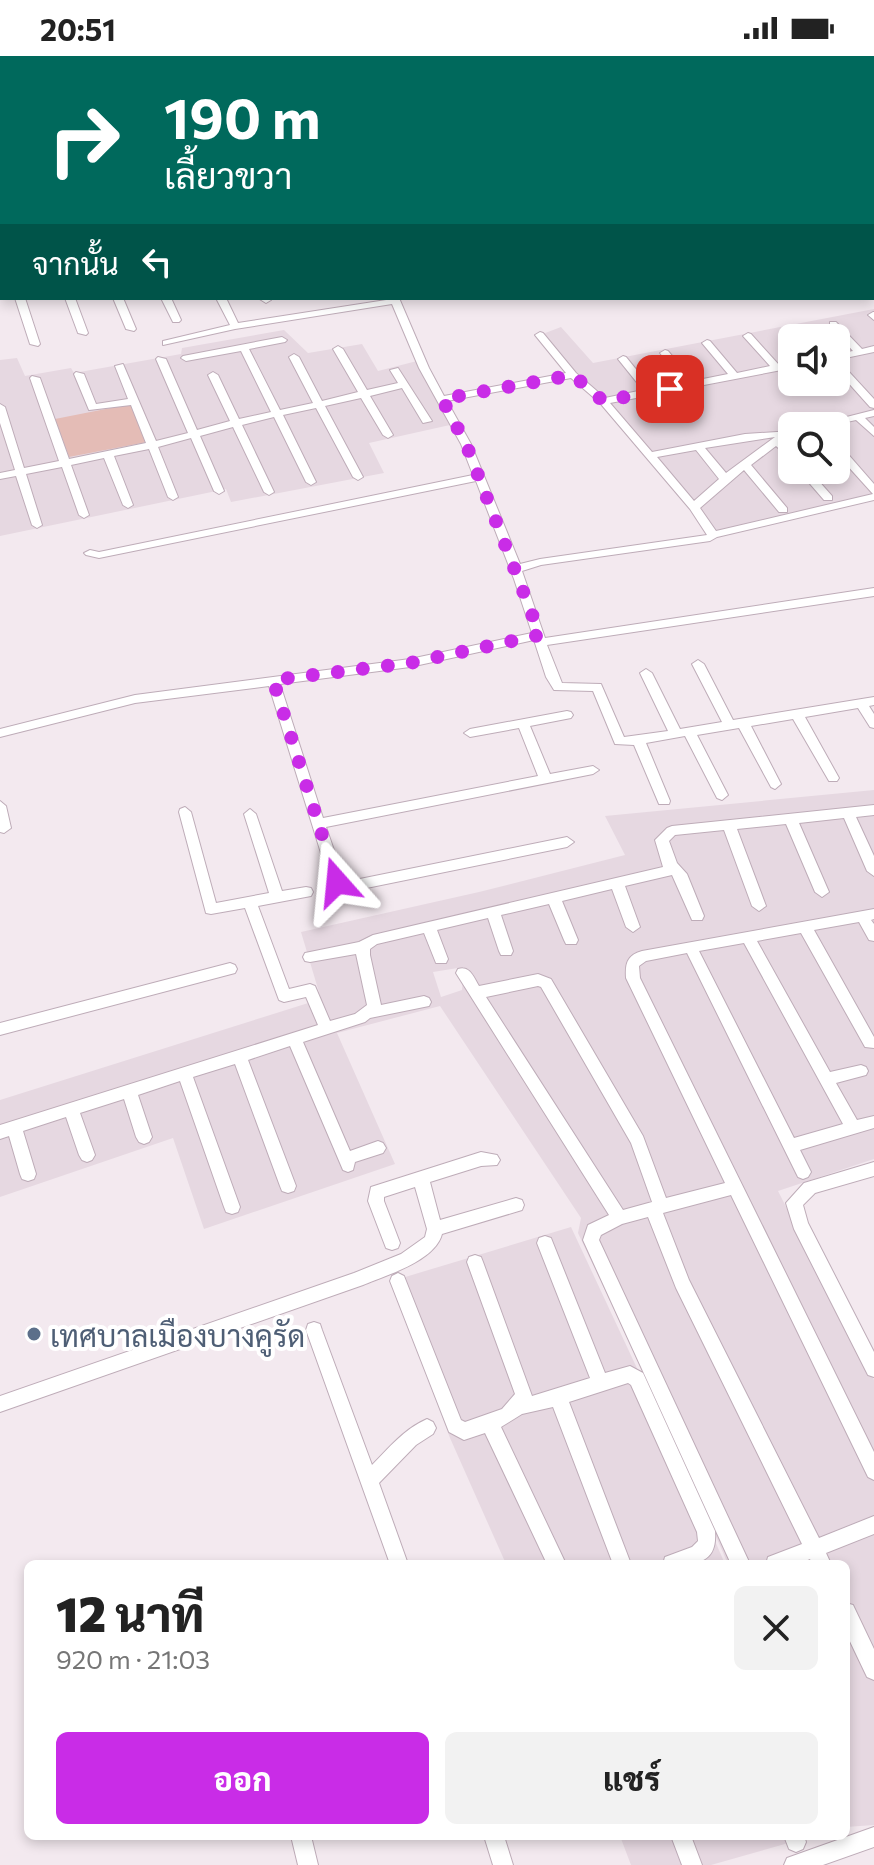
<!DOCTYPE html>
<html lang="th">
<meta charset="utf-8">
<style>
body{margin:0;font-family:Commissioner,Sarabun,sans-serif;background:#f2f2f2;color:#222;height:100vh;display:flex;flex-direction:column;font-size:30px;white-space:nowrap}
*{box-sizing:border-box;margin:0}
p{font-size:26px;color:#767676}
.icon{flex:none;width:44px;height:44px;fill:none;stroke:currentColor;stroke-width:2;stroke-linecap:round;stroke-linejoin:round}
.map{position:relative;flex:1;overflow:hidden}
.side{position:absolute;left:24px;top:1504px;width:826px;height:280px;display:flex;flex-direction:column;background:#fff;border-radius:12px;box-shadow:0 4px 12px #0003}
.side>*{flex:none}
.guide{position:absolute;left:0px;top:0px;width:874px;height:244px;box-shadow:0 4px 12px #0003;background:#00695c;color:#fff;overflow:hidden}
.controls{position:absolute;left:778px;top:268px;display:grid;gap:16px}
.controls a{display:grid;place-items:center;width:72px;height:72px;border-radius:12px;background:#fff;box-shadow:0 4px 12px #0003;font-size:40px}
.pin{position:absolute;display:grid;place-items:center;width:68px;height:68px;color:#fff;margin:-34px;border-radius:16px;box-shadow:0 4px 12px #0006}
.me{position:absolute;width:88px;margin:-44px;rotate:342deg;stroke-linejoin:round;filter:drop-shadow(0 0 6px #0008)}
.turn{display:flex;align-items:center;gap:28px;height:168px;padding:0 32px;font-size:36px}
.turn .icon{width:104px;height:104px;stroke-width:2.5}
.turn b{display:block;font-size:56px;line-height:68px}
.then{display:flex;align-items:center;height:76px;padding:0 32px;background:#0003;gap:16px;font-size:30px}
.round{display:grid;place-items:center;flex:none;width:84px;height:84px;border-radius:12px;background:#f2f2f2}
.headline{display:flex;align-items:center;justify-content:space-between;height:136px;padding:0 32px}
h1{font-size:48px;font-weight:800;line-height:60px}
.primary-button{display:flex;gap:16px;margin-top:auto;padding:16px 32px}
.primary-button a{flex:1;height:92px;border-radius:12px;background:#c92ce7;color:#fff;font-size:32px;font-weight:800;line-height:92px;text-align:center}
.primary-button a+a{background:#f2f2f2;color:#222}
.status{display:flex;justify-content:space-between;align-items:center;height:56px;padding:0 40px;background:#fff;direction:ltr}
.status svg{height:22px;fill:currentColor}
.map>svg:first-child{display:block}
.residential{fill:#e6d8e1;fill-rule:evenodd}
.green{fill:#e4bcb6}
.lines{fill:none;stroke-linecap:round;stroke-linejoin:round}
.canal{fill:#abeab1;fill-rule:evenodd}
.minor-casing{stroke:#beacb8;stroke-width:2}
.minor{fill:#fff;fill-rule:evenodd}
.route{stroke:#c92ce7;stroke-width:14;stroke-dasharray:0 25.2}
.service-dot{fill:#5c6f8a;stroke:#fff;stroke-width:3}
.labels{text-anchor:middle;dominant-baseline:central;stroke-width:8;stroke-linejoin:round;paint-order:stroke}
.service-label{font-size:30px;fill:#4e5e75;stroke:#fff;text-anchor:start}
</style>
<div class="status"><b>20:51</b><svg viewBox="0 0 49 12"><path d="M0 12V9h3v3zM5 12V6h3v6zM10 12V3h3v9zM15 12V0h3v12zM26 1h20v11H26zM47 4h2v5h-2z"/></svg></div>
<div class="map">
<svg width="874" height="1809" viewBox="0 0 874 1809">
<rect width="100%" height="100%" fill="#f3e9ef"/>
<path class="residential" d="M874,253V440L713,481L603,346L540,279L561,271L593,307ZM792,282H836V326H792ZM792,370H836V414H792Z
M284,274L308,297L362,288L378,315L417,305L450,369L369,387L384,417L231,446L226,433L0,480V304L17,302L25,320L71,312L74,317L181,298L182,292Z
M874,734V1103L778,1135L874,1324V1769L846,1771V1508H728L649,1328L578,1177L581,1162L440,950L337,977L395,1108L204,1173L173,1082L0,1141V1044L321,943L301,876L479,836L625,799L605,760ZM464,911L462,934L441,941L433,916Z
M571,1171L678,1400L725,1508H506L450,1382L392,1225Z
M620,1780H813L711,1809H631Z"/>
<path class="green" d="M131,348L147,386L69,401L55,363Z"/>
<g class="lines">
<path class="canal" d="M782,0L780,2H771L773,0Z
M872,102H874V108H872Z
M0,134H2V139H0Z"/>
<g class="minor-casing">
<path id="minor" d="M192,0H203L190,2Z
M251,0H259L260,2H252Z
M331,0H339L340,2H332Z
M395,0H403L404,2H396Z
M514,0H522L523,2H515Z
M648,0H656L657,2H649Z
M775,0H785L787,2H777Z
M0,23H2V27H0Z
M872,35H874V39H872Z
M872,52H874V56H872Z
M872,111H874V117H872Z
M0,119H2V133H0Z
M2,140V146L0,147V141Z
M15,242H25L40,288L38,290L30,288Z
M65,242H75L88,277L86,279L78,277Z
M113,242H123L136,273L134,275L126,273Z
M161,242H171L181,264L179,266H173Z
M216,242H226L238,267L399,242L429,312L444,340L566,317L535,279L540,276L543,277L576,317L605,342L643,334L618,303L623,300L626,301L652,333L684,327L660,297L665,294L668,295L693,325L728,318L702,287L707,284L710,285L737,317L770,310L743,280L748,277L751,278L779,309L792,306V312L610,347L652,396L745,378L792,375V379L783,385L792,395V404L776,390L751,409L787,452V456H779L744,414L700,452L716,475L873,438L836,397V388L840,389L874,428V444L717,481L710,485L541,509L522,515L545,582L874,532V540L547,589L562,627L601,628L624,681L668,675L640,617L646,613L652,617L680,673L722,666L692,608L698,604L704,608L733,664L874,641V649L869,650L874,658V672L870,671L858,652L805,661L839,722L837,725H829L793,663L751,670L781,728L775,733L771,731L739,672L697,679L728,739L722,744L717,742L685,680L646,687L670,745L669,748H659L634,689L615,688L593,635L554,634L546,621L534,584L410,611L280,628L323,762L538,720L519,672L470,681L464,677L470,673L567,655L571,656L573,659L571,662L530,670L550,718L593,710L599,714L593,718L326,771L345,826L567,781L574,786L567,791L342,837L337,836L330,826L269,630L135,647L0,681V673L135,639L410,603L532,577L514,523L476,425L99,502L86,499L84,497L90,494L99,496L473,419L461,388L419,312L392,248L235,273L163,289V285L230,269ZM571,322L600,347L690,453L707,479L540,503L520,508L471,388L447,345ZM775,381L726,417L705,392ZM696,394L719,423L694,445L657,401Z
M258,242H269L271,244L266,247Z
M873,256H874V264L868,259Z
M830,266H836L862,293L874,290V296L836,304V298L853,295L830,270Z
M787,271H793L803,282H793L785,273Z
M282,281L287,284L285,286L249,293L280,354L313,347L289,301L294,298L299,301L322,345L358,336L333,293L338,290L343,293L367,334L398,327L390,314L398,312L432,365L423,367L402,332L370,340L393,379L388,382L383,379L361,342L325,350L363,421L358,424L353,421L316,352L283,359L316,426L311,429L306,426L274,361L242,369L274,436L269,439L264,436L233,371L200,380L224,435L219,438L214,435L191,382L158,391L178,441L173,444L168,441L149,393L114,400L133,449L128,452L123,449L104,402L71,409L89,459L84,462L79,459L62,411L26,418L42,469L37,472L32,469L16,420L0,423V417L15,414L0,367V348L5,351L24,412L59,405L30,322L32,320L40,322L69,403L146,387L131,349L89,354L74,318L76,316L84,318L96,348L128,343L115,310L123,308L156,385L188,377L156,303L158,301L166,303L197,374L230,365L208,319L213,316L218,319L239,363L271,356L241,295L186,305L181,302L183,300Z
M836,304L839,305L874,343V352L870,351L836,313Z
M874,354V360L865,362L874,371V380L856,364L829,370H811Z
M798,414H809L832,440V444H824Z
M0,745L6,750L11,772L4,777L0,776Z
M874,749V759L856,761L874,800V820L867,815L844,762L799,767L829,836L822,841L815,836L786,768L737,773L766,850L759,855L752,850L724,774L675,779L669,785L677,807L687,818L704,860L702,864H692L672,819L625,830L640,871L633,876L626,871L612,833L562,845L578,884L576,888H566L564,884L549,848L501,859L513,895L511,899H501L499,895L488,862L437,874L448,903L446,907H436L424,877L377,888L370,893V899L381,949L424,940L429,942L431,946L429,950L370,962L365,966L303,986L350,1095L378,1085L383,1087L386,1092L383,1097L355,1106L353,1114L348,1116L343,1114L290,990L248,1004L296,1130L294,1135L288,1137L282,1135L280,1130L235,1008L193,1021L240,1151L238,1156L232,1158L226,1156L224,1151L180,1025L138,1039L152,1081L149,1086L144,1088L139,1086L136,1081L124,1043L80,1057L95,1099L92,1104L87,1106L82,1104L79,1099L66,1061L23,1075L36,1118L34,1123L28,1125L22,1123L20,1118L9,1080L0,1083V1069L318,969L306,941L284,946L279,944L245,852L211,858L206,857L179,756L180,753L185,751L191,756L216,847L269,837L244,758L250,753L256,758L282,835L306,831L311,832L313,836L311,840L258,850L289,933L310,928L315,930L330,965L355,958L367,949L356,898L310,906L305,905L303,901L305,897L359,886L373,879L663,811L655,784L667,772L672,770Z
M874,853V863L871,864L874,868V885L869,884L859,866L814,874L874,981V992L865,991L801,877L757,885L830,1016L861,1009L866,1011L868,1015L866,1019L836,1027L857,1064L874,1060V1072L800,1094L811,1116L808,1121L803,1123L798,1121L687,897L646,905L639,910L640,922L874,1396V1424L868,1421L731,1139L663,1157L689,1224L819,1482L874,1460V1478L826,1497L831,1508H812L810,1503L798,1508H766L768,1501L802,1488L676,1232L648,1161L622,1168L601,1179L599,1184L750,1508H731L583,1184L588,1169L609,1159L456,917L458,913C470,909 474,922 479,930L538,918L551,923L643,1080L666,1142L725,1127L626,922C625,908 627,899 642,895ZM744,887L843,1068L794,1082L699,895ZM538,930L541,931L631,1087L652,1146L623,1154L486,941Z
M230,907L235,909L237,913L235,917L0,979V967Z
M481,1096L497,1099L500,1104L497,1109L481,1110L430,1126L440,1164L516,1142L522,1144L524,1149L522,1154L442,1178C435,1205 387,1219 363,1229L0,1356V1340L354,1217L401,1198L425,1181L427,1173L415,1131L384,1141V1145L400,1187L398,1192L392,1194L386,1192L368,1145L371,1131Z
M874,1106V1120L815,1137L803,1149L808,1167L874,1296V1321L868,1319L794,1173L786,1147L804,1127Z
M545,1180L551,1182L605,1317L630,1310L643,1317L715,1475C718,1512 690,1508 663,1508L665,1501L692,1491L698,1485L697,1476L631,1329L628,1327L569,1346L631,1508H613L553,1351L522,1358L501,1371L566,1508H547L485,1377L464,1384L449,1376L390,1225L392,1220L398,1217L404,1220L461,1364L465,1366L502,1353L515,1338L467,1206L469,1201L475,1199L481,1201L483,1206L532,1340L590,1322L537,1187L539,1182Z
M314,1266L320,1268L322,1274L372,1409C389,1392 404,1373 427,1363L433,1366L436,1372L433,1378L416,1389L379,1427L408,1508H390L306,1274L308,1268Z
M846,1547L853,1549L874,1593V1624L867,1621L846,1577Z
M874,1771V1791L823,1809H784L787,1802Z
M291,1780H311L318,1809H298Z
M484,1780H504L513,1809H493Z
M671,1780H691L702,1809H682Z
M784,1780H804L806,1786L803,1793L796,1796L789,1793Z"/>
</g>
<use href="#minor" class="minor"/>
</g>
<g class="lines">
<path class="route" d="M337,826L273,624L410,607L540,579L466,388L442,343L573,319L603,345L670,333"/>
</g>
<circle class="service-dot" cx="34" cy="1278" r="8"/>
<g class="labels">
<g class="service-label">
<text x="50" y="1278">เทศบาลเมืองบางคูรัด</text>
</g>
</g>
</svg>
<div class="controls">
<a><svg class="icon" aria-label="sound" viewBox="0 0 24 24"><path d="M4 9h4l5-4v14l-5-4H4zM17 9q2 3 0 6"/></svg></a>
<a><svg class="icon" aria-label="search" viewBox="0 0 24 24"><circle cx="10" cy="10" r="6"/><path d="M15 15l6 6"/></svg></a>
</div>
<div class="pin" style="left:670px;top:333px;background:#d93025"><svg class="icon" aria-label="arrive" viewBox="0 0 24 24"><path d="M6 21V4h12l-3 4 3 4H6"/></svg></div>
<svg class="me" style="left:337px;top:826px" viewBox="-20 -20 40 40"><path d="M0-17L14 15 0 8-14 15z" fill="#c92ce7" stroke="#fff" stroke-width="4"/></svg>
<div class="guide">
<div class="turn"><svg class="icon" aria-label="right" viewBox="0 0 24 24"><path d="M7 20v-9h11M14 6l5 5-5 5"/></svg><div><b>190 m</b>เลี้ยวขวา</div></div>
<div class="then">จากนั้น<svg class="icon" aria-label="left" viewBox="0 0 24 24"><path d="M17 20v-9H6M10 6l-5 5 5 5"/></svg></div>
</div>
<section class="side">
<div class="headline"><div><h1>12 นาที</h1><p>920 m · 21:03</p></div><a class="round"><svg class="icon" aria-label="close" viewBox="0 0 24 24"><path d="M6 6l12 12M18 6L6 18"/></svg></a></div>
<div class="primary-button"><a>ออก</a><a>แชร์</a></div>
</section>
</div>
